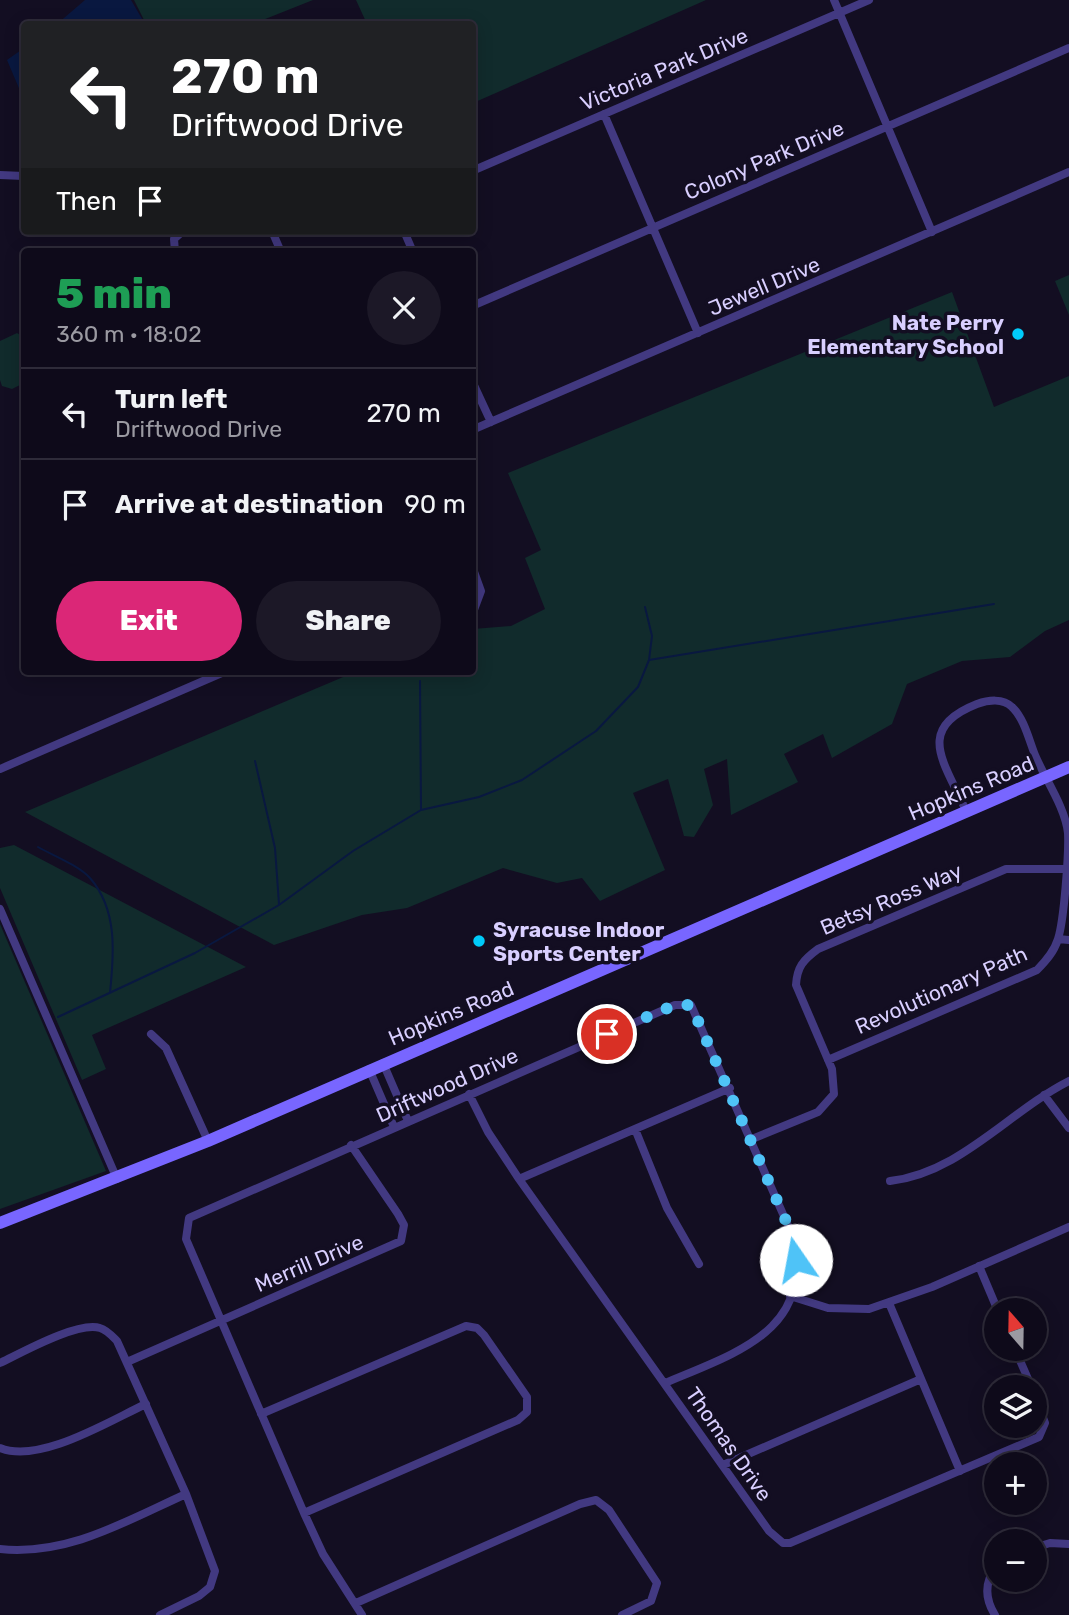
<!DOCTYPE html>
<meta charset="utf-8">
<style>
body{margin:0;font-family:Rubik,sans-serif;background:#1c1827;color:#f1f3f6;height:100vh;display:flex;flex-direction:column;font-size:26px;white-space:nowrap}
*{box-sizing:border-box;margin:0}
p{font-size:23px;color:#9b9aa2}
.icon{flex:none;width:38px;height:38px;fill:none;stroke:currentColor;stroke-width:2;stroke-linecap:round;stroke-linejoin:round}
.map{position:relative;flex:1;overflow:hidden}
.panel{position:absolute;left:21px;top:248px;width:455px;height:427px;display:flex;flex-direction:column;background:#0e0a1a;border-radius:7px;box-shadow:0 4px 18px #0003,0 0 0 2px #2e2b39}
.panel>*{flex:none}
.banner{position:absolute;left:21px;top:21px;width:455px;height:214px;border-radius:7px;box-shadow:0 4px 18px #0003,0 0 0 2px #2e2b39;background:#202124;color:#fff;overflow:hidden}
.needle{width:46px;rotate:340deg}
.tools{position:absolute;left:984px;top:1298px;display:grid;gap:14px}
.tools a{display:grid;place-items:center;width:63px;height:63px;border-radius:50%;background:#0e0a1a;box-shadow:0 4px 18px #0003,0 0 0 2px #2e2b39;font-size:35px}
.pin{position:absolute;display:grid;place-items:center;width:60px;height:60px;color:#fff;margin:-30px;border:4px solid #fff;border-radius:50%;box-shadow:0 2px 7px #0007}
.me{position:absolute;width:77px;margin:-38px;rotate:348deg;stroke-linejoin:round;filter:drop-shadow(0 0 5px #0008)}
.turn{display:flex;align-items:center;gap:24px;height:147px;padding:0 35px;font-size:32px}
.turn .icon{width:91px;height:91px;stroke-width:2.5}
.turn b{display:block;font-size:49px;line-height:60px}
.then{display:flex;align-items:center;height:66px;padding:0 35px;background:#0003;gap:14px;font-size:26px}
.round{display:grid;place-items:center;flex:none;width:74px;height:74px;border-radius:37px;background:#1c1827}
.overview{display:flex;align-items:center;justify-content:space-between;height:119px;padding:0 35px}
h1{font-size:42px;font-weight:800;line-height:52px;color:#1e9e55}
.button{display:flex;gap:14px;margin-top:auto;padding:14px 35px}
.button a{flex:1;height:80px;border-radius:42px;background:#db2777;color:#fff;font-size:28px;font-weight:800;line-height:80px;text-align:center}
.button a+a{background:#1c1827;color:#f1f3f6}
ul{padding:0;list-style:none}
li{display:flex;align-items:center;gap:21px;height:91px;padding:0 35px;border-top:2px solid #2e2b39}
li div{flex:1}
li b{display:block;font-size:26px}
li em{font-style:normal}
.map>svg:first-child{display:block}
.green{fill:#112b2c}
.water{fill:#091840}
.lines{fill:none;stroke-linecap:round;stroke-linejoin:round}
.stream{stroke:#091840;stroke-width:2}
.street{stroke:#423981;stroke-width:8}
.secondary{stroke:#7866ff;stroke-width:12}
.route{stroke:#4fc3f7;stroke-width:12;stroke-dasharray:0 21.6}
.poi-dot{fill:#00cbfa;stroke:#130e22;stroke-width:2.5}
.labels{text-anchor:middle;dominant-baseline:central;stroke-width:7;stroke-linejoin:round;paint-order:stroke}
.street-label{font-size:21px;fill:#d9cfff;stroke:#130e22}
.poi-label{font-size:21px;font-weight:bold;fill:#d9cfff;stroke:#130e22;text-anchor:end}
</style>
<div class="map">
<svg width="1069" height="1615" viewBox="0 0 1069 1615">
<rect width="100%" height="100%" fill="#130e22"/>
<path class="green" d="M134,0H313L253,24H146Z
M356,0H706L473,103L472,24H367Z
M1069,275V315L1055,281Z
M952,292L994,407L1069,376V620L1045,631L1010,657L962,661L907,684L892,724L832,758L823,734L784,754L798,782L731,815L727,759L704,769L713,805L694,837L684,836L668,779L633,793L665,870L600,901L582,878L557,883L503,868L407,908L362,915L274,945L25,812L355,672H472L473,629L511,626L545,609L525,558L541,550L508,473Z
M17,333L24,337V383L12,389L2,386L0,380V341Z
M14,845L246,967L92,1035L106,1069L82,1080L0,888V848Z
M0,924L106,1171L0,1209Z"/>
<path class="water" d="M85,0H131L145,24H57Z
M24,48V92L21,93L7,60Z"/>
<g class="lines">
<path class="stream" d="M645,607L652,636L649,660
M420,681L421,809
M255,761L275,848L279,904
M38,847C54,856 78,865 90,878C118,910 114,954 110,993
M58,1017L195,953L279,905L353,851L421,810L479,797L522,780L596,731L638,687L649,660L994,604"/>
<path class="street" d="M834,0L932,232
M604,114L698,333
M472,171L869,0
M0,175L24,176
M272,231L281,252
M404,231L413,252
M175,252L174,239L183,231
M472,306L1069,48
M472,381L491,422
M472,430L1069,172
M472,566L481,591L472,615
M0,769L224,672
M0,909L117,1179
M1058,939L1069,940
M151,1034L166,1048L208,1141
M828,1060L1037,970C1046,961 1054,952 1058,939C1064,920 1069,854 1068,833C1065,807 1045,779 1035,755C1029,740 1024,718 1012,707C1003,698 988,700 977,704C913,729 946,764 966,811
M383,1063L408,1121
M369,1069L394,1127
M469,1094L488,1132L519,1179L769,1531L783,1543H790L1039,1437L1045,1423L1034,1394
M1044,1095L1069,1128
M635,1129L667,1208L699,1264
M752,1139L818,1112L834,1094L832,1069L796,985C797,967 803,960 818,949L1006,869H1066
M519,1179L730,1088
M890,1181C960,1173 1008,1112 1069,1081
M979,1266L998,1311
M790,1296L828,1308L869,1309L932,1287L1069,1227
M889,1303L960,1471
M1015,1349L1032,1388
M127,1362L401,1241L404,1225L398,1214L351,1145
M0,1363C21,1353 78,1321 100,1328C107,1330 112,1336 117,1341L186,1494L215,1571L210,1587L199,1596L160,1615
M261,1414L466,1326L477,1328L484,1335L527,1397V1412L518,1420L304,1513
M0,1448C40,1464 109,1421 146,1404
M723,1465L921,1379
M1034,1548L1050,1543L1069,1544
M0,1549C68,1556 126,1521 186,1494
M356,1603L580,1504L596,1500L609,1510L657,1583L651,1601L622,1615
M362,1615L323,1554L304,1513L186,1239L189,1218L675,1005H691L790,1230C820,1329 736,1353 665,1383
M995,1615C985,1599 984,1583 996,1567"/>
<path class="secondary" d="M0,1223L208,1141L1069,767"/>
</g>
<g class="lines">
<path class="route" d="M607,1034L675,1005H691L790,1230L796,1260"/>
</g>
<g class="poi-dot">
<circle cx="1018" cy="334" r="7"/>
<circle cx="479" cy="941" r="7"/>
</g>
<g class="labels">
<g class="street-label">
<text transform="translate(664 69) rotate(-23)">Victoria Park Drive</text>
<text transform="translate(764 160) rotate(-23)">Colony Park Drive</text>
<text transform="translate(764 286) rotate(-23)">Jewell Drive</text>
<text transform="translate(971 788) rotate(-23)">Hopkins Road</text>
<text transform="translate(891 899) rotate(-23)">Betsy Ross Way</text>
<text transform="translate(941 990) rotate(-24)">Revolutionary Path</text>
<text transform="translate(451 1013) rotate(-23)">Hopkins Road</text>
<text transform="translate(447 1085) rotate(-24)">Driftwood Drive</text>
<text transform="translate(309 1263) rotate(-23)">Merrill Drive</text>
<text transform="translate(729 1444) rotate(55)">Thomas Drive</text>
</g>
<g class="poi-label">
<text x="1004" y="322">Nate Perry<tspan x="1004" dy="24">Elementary School</tspan></text>
<text x="493" y="929" text-anchor="start">Syracuse Indoor<tspan x="493" dy="24">Sports Center</tspan></text>
</g>
</g>
</svg>
<div class="tools">
<a><svg class="needle" viewBox="-14 -14 28 28"><path d="M0-13l5 13h-10z" fill="#e53935"/><path d="M0 13l5-13h-10z" fill="#9b9aa2"/></svg></a>
<a><svg class="icon" aria-label="layers" viewBox="0 0 24 24"><path d="M12 4l9 5-9 5-9-5zM3 14l9 5 9-5"/></svg></a>
<a>+</a>
<a>−</a>
</div>
<div class="pin" style="left:607px;top:1034px;background:#d93025"><svg class="icon" aria-label="arrive" viewBox="0 0 24 24"><path d="M6 21V4h12l-3 4 3 4H6"/></svg></div>
<svg class="me" style="left:796px;top:1260px" viewBox="-20 -20 40 40"><circle r="19" fill="#fff"/><path d="M0-13L10 11 0 6-10 11z" fill="#4fc3f7"/></svg>
<div class="banner">
<div class="turn"><svg class="icon" aria-label="left" viewBox="0 0 24 24"><path d="M17 20v-9H6M10 6l-5 5 5 5"/></svg><div><b>270 m</b>Driftwood Drive</div></div>
<div class="then">Then<svg class="icon" aria-label="arrive" viewBox="0 0 24 24"><path d="M6 21V4h12l-3 4 3 4H6"/></svg></div>
</div>
<section class="panel">
<div class="overview"><div><h1>5 min</h1><p>360 m · 18:02</p></div><a class="round"><svg class="icon" aria-label="close" viewBox="0 0 24 24"><path d="M6 6l12 12M18 6L6 18"/></svg></a></div>
<ul>
<li><svg class="icon" aria-label="left" viewBox="0 0 24 24"><path d="M17 20v-9H6M10 6l-5 5 5 5"/></svg><div><b>Turn left</b><p>Driftwood Drive</p></div><em>270 m</em></li>
<li><svg class="icon" aria-label="arrive" viewBox="0 0 24 24"><path d="M6 21V4h12l-3 4 3 4H6"/></svg><div><b>Arrive at destination</b></div><em>90 m</em></li>
</ul>
<div class="button"><a>Exit</a><a>Share</a></div>
</section>
</div>
